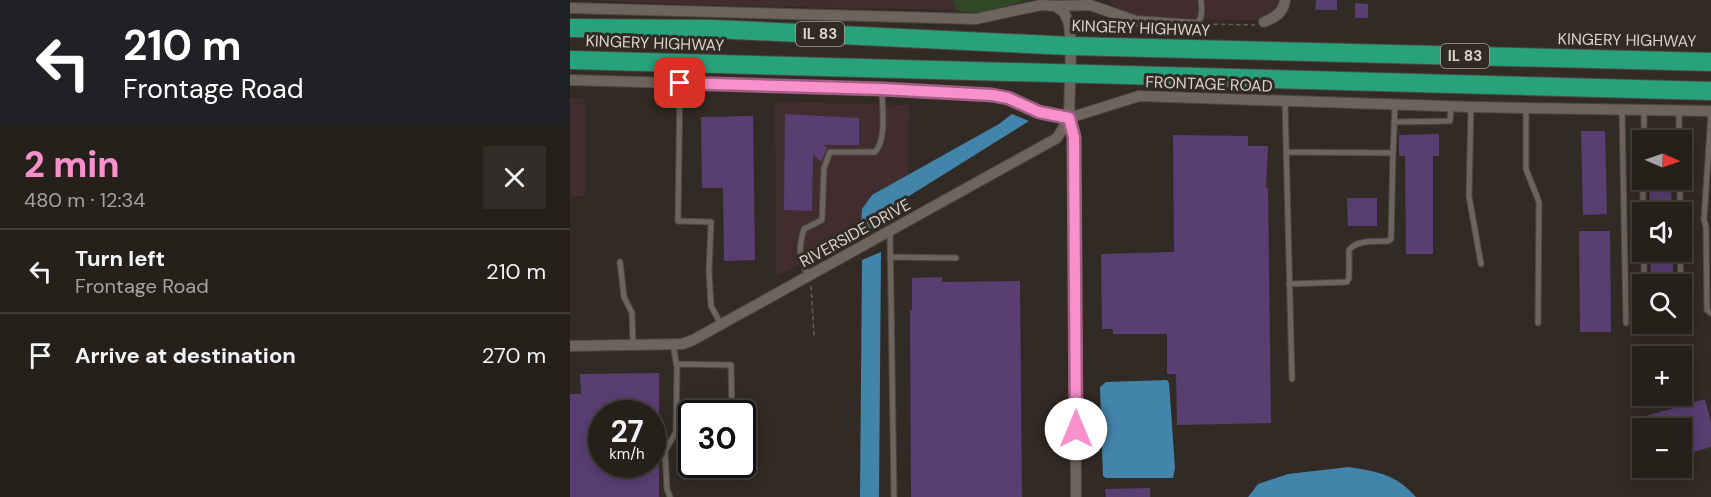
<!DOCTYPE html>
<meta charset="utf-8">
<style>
body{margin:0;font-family:"DM Sans",sans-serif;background:#322d28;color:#f1f3f6;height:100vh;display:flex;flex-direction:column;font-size:22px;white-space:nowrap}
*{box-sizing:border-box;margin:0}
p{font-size:20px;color:#a4a3a3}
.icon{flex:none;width:33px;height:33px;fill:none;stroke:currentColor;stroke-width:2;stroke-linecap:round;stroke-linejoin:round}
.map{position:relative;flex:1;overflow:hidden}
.drawer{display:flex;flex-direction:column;background:#26201b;width:570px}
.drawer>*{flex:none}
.top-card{background:#202124;color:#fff;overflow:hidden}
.needle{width:39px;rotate:92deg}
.buttons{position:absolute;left:1062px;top:130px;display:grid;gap:12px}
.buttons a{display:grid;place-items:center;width:60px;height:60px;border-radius:0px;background:#26201b;box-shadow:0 3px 15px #0003,0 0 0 2px #423e3a;font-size:30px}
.speed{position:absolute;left:18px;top:400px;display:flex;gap:12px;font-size:30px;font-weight:700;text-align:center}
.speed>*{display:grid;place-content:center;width:78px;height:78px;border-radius:50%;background:#26201b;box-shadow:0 3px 15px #0003,0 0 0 2px #423e3a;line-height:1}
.speed small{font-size:15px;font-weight:400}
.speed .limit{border:3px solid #111;border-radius:9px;background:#fff;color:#111}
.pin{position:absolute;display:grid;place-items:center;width:51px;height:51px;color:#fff;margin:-26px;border-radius:12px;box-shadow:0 3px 9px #0006}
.me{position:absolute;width:66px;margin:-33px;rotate:0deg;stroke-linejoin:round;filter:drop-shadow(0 0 4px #0008)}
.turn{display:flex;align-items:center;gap:21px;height:126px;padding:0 24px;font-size:27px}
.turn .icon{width:78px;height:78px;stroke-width:2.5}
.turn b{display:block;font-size:42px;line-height:51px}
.round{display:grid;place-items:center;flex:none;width:63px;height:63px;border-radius:0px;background:#322d28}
.head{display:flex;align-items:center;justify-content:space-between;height:102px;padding:0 24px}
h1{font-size:36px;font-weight:800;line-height:45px;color:#f890cb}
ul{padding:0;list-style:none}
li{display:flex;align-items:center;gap:18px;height:84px;padding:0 24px;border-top:2px solid #423e3a}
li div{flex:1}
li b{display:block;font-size:22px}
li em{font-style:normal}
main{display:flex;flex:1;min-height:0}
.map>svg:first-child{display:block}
.commercial{fill:#412d30}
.green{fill:#314827}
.water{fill:#4384ab}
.building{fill:#593e72}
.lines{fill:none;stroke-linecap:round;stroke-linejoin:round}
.lane-casing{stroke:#4e4843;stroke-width:7}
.street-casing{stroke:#4e4843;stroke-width:12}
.highway-casing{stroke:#4e4843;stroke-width:20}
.path{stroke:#645d57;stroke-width:1.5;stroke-dasharray:4.5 3;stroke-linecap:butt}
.lane{stroke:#6d645d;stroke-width:5}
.street{stroke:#6d645d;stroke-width:10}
.highway{stroke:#27a27b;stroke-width:18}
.route-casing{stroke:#a15e84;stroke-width:15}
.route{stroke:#f890cb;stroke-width:10}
.labels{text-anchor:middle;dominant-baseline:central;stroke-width:6;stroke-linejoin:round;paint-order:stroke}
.shield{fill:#322a24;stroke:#a6a09b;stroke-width:1.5}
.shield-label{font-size:15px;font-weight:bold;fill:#d8d3ce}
.street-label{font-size:16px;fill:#d8d3ce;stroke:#322a24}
</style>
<main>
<section class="drawer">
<div class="top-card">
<div class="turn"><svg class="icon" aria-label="left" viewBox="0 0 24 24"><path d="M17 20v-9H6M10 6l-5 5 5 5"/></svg><div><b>210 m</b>Frontage Road</div></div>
</div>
<div class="head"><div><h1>2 min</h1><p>480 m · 12:34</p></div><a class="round"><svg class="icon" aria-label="close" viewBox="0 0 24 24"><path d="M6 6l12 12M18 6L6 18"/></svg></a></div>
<ul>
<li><svg class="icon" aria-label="left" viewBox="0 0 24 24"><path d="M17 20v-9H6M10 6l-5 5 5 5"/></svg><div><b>Turn left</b><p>Frontage Road</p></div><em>210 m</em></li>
<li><svg class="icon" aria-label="arrive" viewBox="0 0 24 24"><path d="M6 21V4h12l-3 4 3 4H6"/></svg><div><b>Arrive at destination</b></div><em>270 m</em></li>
</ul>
</section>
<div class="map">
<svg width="1141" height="497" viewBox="0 0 1141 497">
<rect width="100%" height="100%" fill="#322a24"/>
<path class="commercial" d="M9,0H383L387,10L162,6Z
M540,0H710L711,1L706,11L692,20H578L556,13L540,3Z
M0,97L15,99V196L0,197Z
M205,102L339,105L338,175L302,195L292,209L290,235L206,276Z"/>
<path class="green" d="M383,0H458C436,5 408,18 387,10Z"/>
<path class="water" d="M442,114L459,121L307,216V227L299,229L290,235L292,209L302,195L429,124Z
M311,252L309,497H290L292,260Z
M597,380L599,383L605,468L603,478H536L533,476L530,387L536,382Z
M779,467C809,472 825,474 846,497H678L688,484L718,474Z"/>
<path class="building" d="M746,0H767V10H745Z
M785,3L798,4V18H785Z
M215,114L289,118V145H254L257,148L251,162L243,154L242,211L214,210Z
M183,116L185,260L154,261L153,188H132L131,117Z
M1011,131H1035L1037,214L1013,215Z
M869,134V156H863V254H836L835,156H829V135Z
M603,135L678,136V146H698L696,188H698L701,423L607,425L606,374H597V334H543V329H532L531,254L604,252Z
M1079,180H1101L1102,213H1080Z
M777,198H807V226H778Z
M1009,231H1040L1041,332H1010Z
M1080,252H1103V285H1081Z
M372,277V282L450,281L452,497H341L340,310H342V278Z
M89,373V414H32V465H89V497H0V394H11L10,374Z
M1135,399L1141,422V447L1112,455V429H1072L1069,418Z
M580,488V497H536L535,489Z"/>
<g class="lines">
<g class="lane-casing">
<path id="lane" d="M625,25C633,19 632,10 631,0
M110,83L108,221L141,222L139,271L141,306L151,324
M715,102L722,379
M901,107L899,196L911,264
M956,107V169L969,202L968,323
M1052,110L1056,323
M1141,114L1134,219L1136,227L1137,310L1141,313
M824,122L880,121L881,106
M1074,132H1109
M1074,141V110
M1109,141V110
M716,152L823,153L825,105
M1110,180V213
M1073,213V180
M320,231L324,497
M1074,252V285
M1110,252L1111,285
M320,257L386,258
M50,262L54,297L62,313L63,344
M238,276C229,256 228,250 234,229L252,220L254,168L260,152H305C317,140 312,106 312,89
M719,284L777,282L779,278V250C788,239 805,242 818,241L821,239L823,152
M106,364L161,365L162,414
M106,417H122
M100,497L97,489L95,451L106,432L107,368L103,344"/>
</g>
<g class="street-casing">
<path id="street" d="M485,6L520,5L566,21L625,25
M0,8L406,19L471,5L485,6L494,12L499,24L501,46L499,118L487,138L123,340L112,344L0,346
M694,22C706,17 713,13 715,0
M0,80L312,89L422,95L438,98L469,112L499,118L569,96L901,107L1141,111
M499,118L504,137L506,497"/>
</g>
<g class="highway-casing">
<path id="highway" d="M0,28L144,29L501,46L1141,62
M0,60L1141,91"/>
</g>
<path class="path" d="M636,24L685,25
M241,286L244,336"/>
<use href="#lane" class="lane"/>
<use href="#street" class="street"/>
<use href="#highway" class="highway"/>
</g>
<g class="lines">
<g class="route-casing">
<path id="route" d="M110,83L312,89L422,95L438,98L469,112L499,118L504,137L506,429"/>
</g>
<use href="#route" class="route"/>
</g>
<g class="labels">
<g class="shield">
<rect x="226" y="22" width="48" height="24" rx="4.5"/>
<rect x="871" y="44" width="48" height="24" rx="4.5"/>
</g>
<g class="shield-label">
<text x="250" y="34">IL 83</text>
<text x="895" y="56">IL 83</text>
</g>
<g class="street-label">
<text transform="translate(571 28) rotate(2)">KINGERY HIGHWAY</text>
<text transform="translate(1057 40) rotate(1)">KINGERY HIGHWAY</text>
<text transform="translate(85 43) rotate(2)">KINGERY HIGHWAY</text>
<text transform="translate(639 84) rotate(2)">FRONTAGE ROAD</text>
<text transform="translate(285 233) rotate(-29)">RIVERSIDE DRIVE</text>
</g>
</g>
</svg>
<div class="buttons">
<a><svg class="needle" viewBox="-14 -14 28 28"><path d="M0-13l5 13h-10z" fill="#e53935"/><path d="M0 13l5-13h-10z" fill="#a4a3a3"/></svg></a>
<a><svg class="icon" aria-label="sound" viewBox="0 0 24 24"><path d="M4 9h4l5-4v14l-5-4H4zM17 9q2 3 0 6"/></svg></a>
<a><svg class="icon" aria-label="search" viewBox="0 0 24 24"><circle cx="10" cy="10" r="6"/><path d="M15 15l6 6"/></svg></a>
<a>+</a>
<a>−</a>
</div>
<div class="speed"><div>27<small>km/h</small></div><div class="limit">30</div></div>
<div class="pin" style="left:110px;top:83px;background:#d93025"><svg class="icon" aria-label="arrive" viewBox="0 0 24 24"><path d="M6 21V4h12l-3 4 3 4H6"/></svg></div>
<svg class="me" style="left:506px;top:429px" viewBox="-20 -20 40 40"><circle r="19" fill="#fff"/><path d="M0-13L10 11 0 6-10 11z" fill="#f890cb"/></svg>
</div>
</main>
